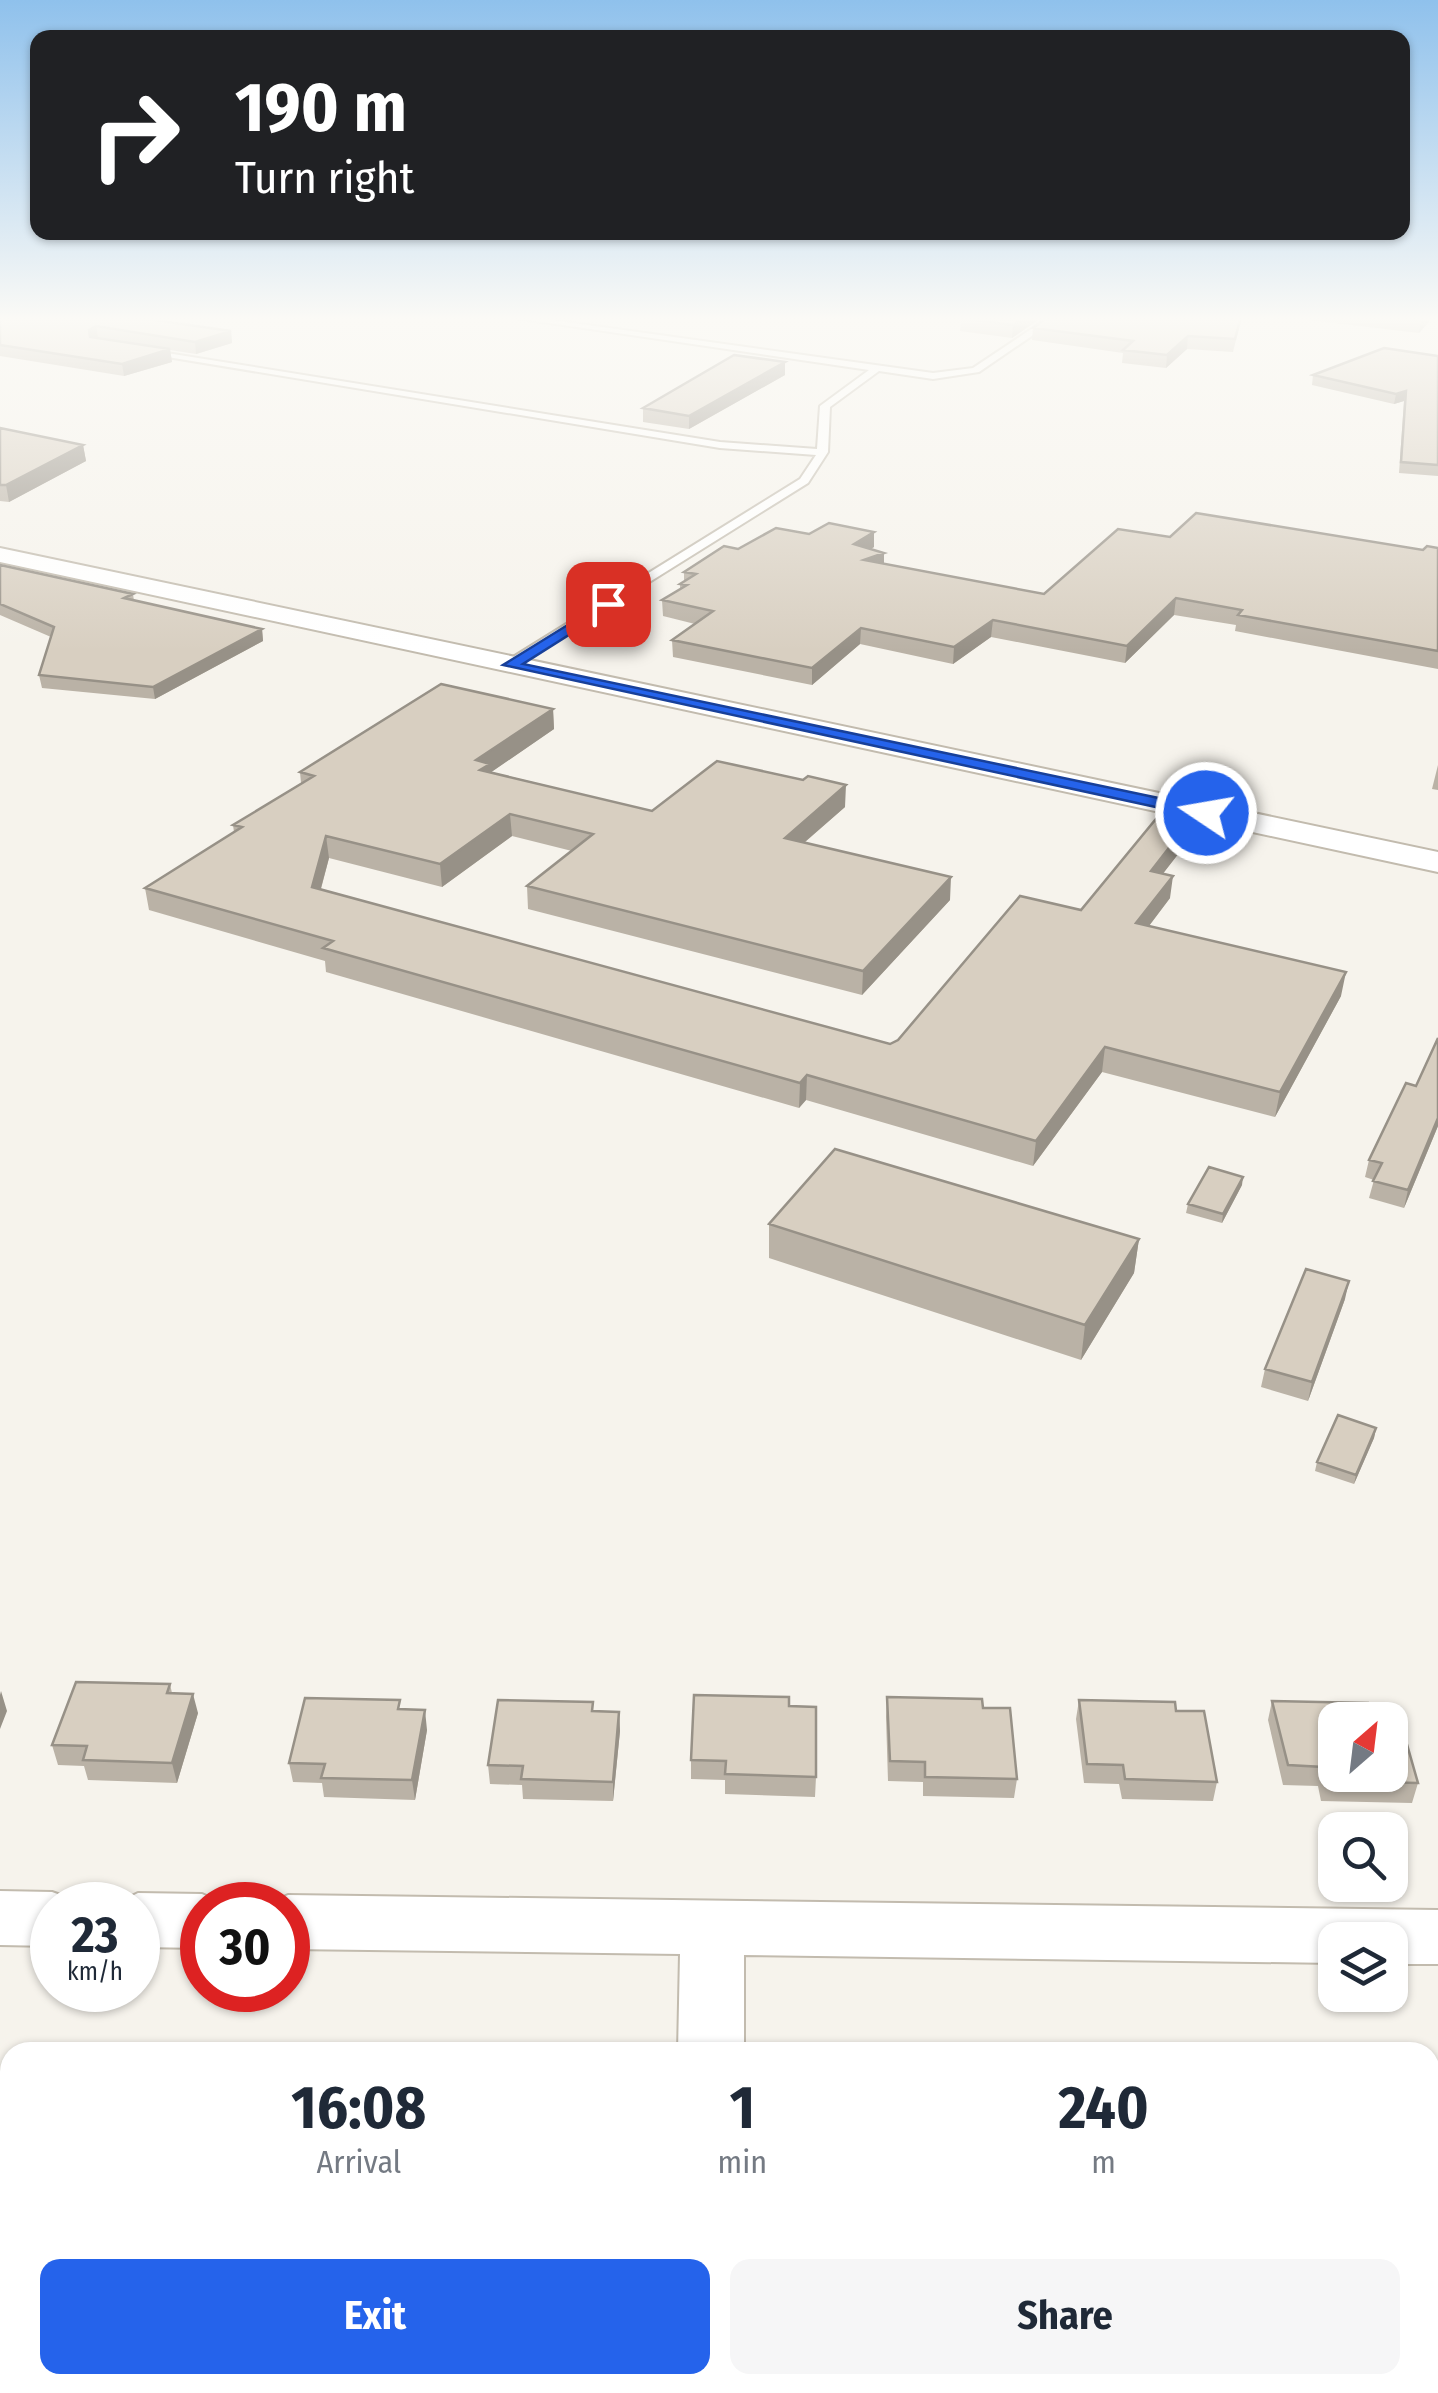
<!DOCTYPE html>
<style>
body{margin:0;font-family:"Fira Sans Condensed",sans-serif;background:#f6f6f7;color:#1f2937;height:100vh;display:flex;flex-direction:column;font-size:38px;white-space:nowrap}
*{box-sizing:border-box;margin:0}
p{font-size:32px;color:#747a83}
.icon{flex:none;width:55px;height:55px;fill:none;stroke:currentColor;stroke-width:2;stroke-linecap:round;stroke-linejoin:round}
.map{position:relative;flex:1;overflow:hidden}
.panel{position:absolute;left:0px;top:2042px;width:1440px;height:352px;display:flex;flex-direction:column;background:#fff;border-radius:30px 30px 0 0;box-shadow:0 2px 8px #0004}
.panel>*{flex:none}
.guide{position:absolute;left:30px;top:30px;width:1380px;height:210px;border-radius:20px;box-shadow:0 2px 8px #0004;background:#202124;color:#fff;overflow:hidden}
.needle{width:65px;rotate:28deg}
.controls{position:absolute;left:1318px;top:1702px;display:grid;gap:20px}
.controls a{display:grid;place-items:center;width:90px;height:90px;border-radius:20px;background:#fff;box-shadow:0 2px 8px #0004;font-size:50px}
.speed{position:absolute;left:30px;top:1882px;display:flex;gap:20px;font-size:50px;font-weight:700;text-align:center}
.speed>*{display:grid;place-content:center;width:130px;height:130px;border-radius:50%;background:#fff;box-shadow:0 2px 8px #0004;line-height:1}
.speed small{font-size:25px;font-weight:400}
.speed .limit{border:15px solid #d22;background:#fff;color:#111}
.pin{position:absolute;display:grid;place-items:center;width:85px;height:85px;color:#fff;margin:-42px;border-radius:20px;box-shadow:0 5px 15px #0006}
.me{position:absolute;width:110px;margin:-55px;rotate:282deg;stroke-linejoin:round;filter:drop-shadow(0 0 8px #0008)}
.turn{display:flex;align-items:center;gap:35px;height:210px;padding:0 40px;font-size:45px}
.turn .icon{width:130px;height:130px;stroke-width:2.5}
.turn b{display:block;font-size:70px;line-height:85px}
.eta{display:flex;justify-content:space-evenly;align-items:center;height:170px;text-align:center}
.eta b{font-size:60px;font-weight:700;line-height:70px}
.primary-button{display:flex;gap:20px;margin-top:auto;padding:20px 40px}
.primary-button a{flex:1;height:115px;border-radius:20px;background:#2563eb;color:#fff;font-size:40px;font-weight:700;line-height:115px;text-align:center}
.primary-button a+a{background:#f6f6f7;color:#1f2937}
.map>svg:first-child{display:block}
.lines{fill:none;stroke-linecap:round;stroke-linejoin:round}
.service-casing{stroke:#c2bbae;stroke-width:4}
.minor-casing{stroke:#c2bbae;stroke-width:4}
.service{fill:#fff;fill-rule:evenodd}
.minor{fill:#fff;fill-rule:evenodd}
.wall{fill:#bab2a6}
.shaded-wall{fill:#979187}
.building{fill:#d8cfc1;stroke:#979187;stroke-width:2.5;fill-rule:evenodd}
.route{fill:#2563eb;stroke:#184099;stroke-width:2.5}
</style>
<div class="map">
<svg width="1438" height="2393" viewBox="0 0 1438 2393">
<rect width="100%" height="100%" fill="#f6f3ec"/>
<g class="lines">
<g class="service-casing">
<path id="service" d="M502,316H523L933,373L973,368L1051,316H1061L979,372L933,379L879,371L830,407L828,452L808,483L510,669L503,665L505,662L800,479L816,455L720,448L143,353L148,350L720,442L817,449L820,406L869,370Z"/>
</g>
<g class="minor-casing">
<path id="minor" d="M0,548L1438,852V872L0,562Z
M0,1891L52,1892L74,1900L77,1905H52V1946L0,1945Z
M138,1893L202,1894L226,1905H202V1948L138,1947V1905H114Z
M288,1895L1438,1910V1964H1390V1940H1335V1963L744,1955V2052H678L680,1954L288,1949V1905H265Z
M672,2385H748V2393H672Z"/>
</g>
<use href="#service" class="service"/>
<use href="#minor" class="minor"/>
</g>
<path class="wall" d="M0,316L231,331L232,343L196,354L170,350L172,362L124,376L0,356Z
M961,316H1044L1012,338L960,331Z
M1242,316L1233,352L1187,349L1166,368L1122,363L1123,353L1032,340L1033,328Z
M1274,316H1434L1419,333Z
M1438,356V476L1399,473L1404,401L1394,404L1312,385L1313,375Z
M785,362V375L689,429L643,422V408Z
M0,428L83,445L86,461L9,502L0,501Z
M1170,537L1423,550L1438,548V669L1235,631L1236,625L1174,615L1125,663L991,637L953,664L860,644L812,685L673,657L672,640L695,624L663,616L662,600L680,589V584L684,581V572L738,549L874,547L871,549L884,553V564L1044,594Z
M0,565L133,594L134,601L262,629L263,641L155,699L42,688L39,675L51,637L0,615Z
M553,709L554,729L491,772L652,811L845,807L804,843L950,900L862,995L528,909L527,886L572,851L512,836L442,887L329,858L321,889L890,1044L898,1040L1081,910L1196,813L1193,835L1163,873L1170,898L1149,926L1341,996L1275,1117L1102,1072L1033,1166L806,1100L799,1108L326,972L325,961L149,910L145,888L234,832L233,825L301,783L300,772Z
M1438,765V790L1432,789Z
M1438,1038V1126L1404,1208L1369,1198L1374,1180L1365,1177L1369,1160L1416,1086Z
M1242,1185L1222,1223L1186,1213L1188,1204Z
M769,1224L1139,1239L1134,1273L1081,1360L769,1258Z
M1345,1299L1308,1401L1261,1387L1265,1369Z
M1376,1428L1374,1438L1354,1484L1315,1471L1317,1462Z
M170,1684L172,1693L198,1713L177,1783L88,1780L84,1766L58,1765L52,1745Z
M887,1697L983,1708L1017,1779L1014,1798L923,1796V1782L888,1781L886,1717Z
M1079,1700L1176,1711L1217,1782L1213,1801L1122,1799L1119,1784L1084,1783L1076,1719Z
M1272,1701L1370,1712L1418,1783L1412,1803L1321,1801L1318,1786L1283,1785L1268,1720Z
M593,1702V1711L619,1712L620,1731L613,1801L523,1799L522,1785L490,1784L488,1765Z
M789,1706L816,1777L815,1797L725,1794V1780L691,1779V1760Z
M401,1709L427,1730L415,1800L324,1797L322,1783L293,1782L289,1763Z
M1307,2385H1388L1390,2393H1309Z"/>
<path class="shaded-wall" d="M1026,316H1044L1012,338L1013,325Z
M1425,316H1434L1419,333L1421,320Z
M96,326L98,338L91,342L89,330Z
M231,331L232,343L196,354L195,342Z
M1188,336L1187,349L1166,368L1167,355Z
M170,349L172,362L124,376L122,364Z
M785,362V375L689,429V416Z
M1406,391L1404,401L1394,404L1396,394Z
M83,445L86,461L9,502L6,485Z
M874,532V547L853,559L854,544Z
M884,553V569L864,560Z
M1176,598L1174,615L1125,663L1127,646Z
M993,620L991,637L953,664L954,647Z
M861,628L860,644L812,685V668Z
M262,629L263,641L155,699L153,687Z
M553,709L554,729L490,773L491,785L476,760Z
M846,785L845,807L784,860L785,838Z
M1196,813L1193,835L1148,893L1151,871Z
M510,814L512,836L442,887L440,864Z
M326,836L329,858L315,910L312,887Z
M1173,876L1170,898L1133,947L1136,923Z
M951,877L950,900L862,995L863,971Z
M1346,972L1341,996L1275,1117L1280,1092Z
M1105,1047L1102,1072L1033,1166L1036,1141Z
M807,1075L806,1100L799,1108L800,1083Z
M1438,1118V1126L1404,1208L1408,1190Z
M1243,1177L1242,1185L1222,1223L1223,1214Z
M1139,1239L1134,1273L1081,1360L1085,1325Z
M1349,1281L1345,1299L1308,1401L1312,1382Z
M1376,1428L1374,1438L1354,1484L1356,1475Z
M1,1691L7,1711L0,1729V1695Z
M193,1694L198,1713L177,1783L172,1763Z
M425,1710L427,1730L415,1800L412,1780Z
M619,1712L620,1731L613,1801V1782Z"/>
<path class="building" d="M0,316H126L231,331L195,342L96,326L89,330L90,337L170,349L122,364L0,345Z
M964,316H1026L1013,325L960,318Z
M1050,316H1241L1235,339L1188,336L1167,355L1123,350L1133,341L1033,328Z
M1383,316H1425L1421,320Z
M1384,348L1438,356V465L1401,462L1406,391L1396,394L1313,375Z
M734,355L785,362L689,416L643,408Z
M0,428L83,445L6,485H0Z
M1196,513L1423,550L1427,546L1438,548V651L1238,615L1242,610L1176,598L1127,646L993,620L954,647L861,628L812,668L672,640L713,611L662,600L687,585L680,584L696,574L684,572L724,546L738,549L776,528L809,534L829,523L874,532L854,544L884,553L864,560L1044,594L1118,529L1170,537Z
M0,565L133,594L124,598L262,629L153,687L39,675L54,627L0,604Z
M441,684L553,709L476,760L490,764L480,770L652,811L717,761L803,780L808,776L846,785L785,838L951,877L863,971L527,886L593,834L510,814L440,864L326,836L312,887L890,1044L898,1040L1020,896L1081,910L1174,797L1196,813L1151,871L1173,876L1136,923L1346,972L1280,1092L1105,1047L1036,1141L807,1075L800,1083L323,948L333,941L145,888L242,827L233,825L314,776L300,772Z
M1438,1038V1118L1408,1190L1373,1181L1382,1163L1369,1160L1406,1083L1416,1086Z
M835,1149L1139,1239L1085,1325L769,1224Z
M1209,1167L1243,1177L1223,1214L1188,1204Z
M1306,1269L1349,1281L1312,1382L1265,1369Z
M1338,1415L1376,1428L1356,1475L1317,1462Z
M76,1682L170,1684L167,1693L193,1694L172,1763L83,1760L87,1746L52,1745Z
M694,1695L789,1697V1706L816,1707V1777L725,1774L726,1761L691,1760Z
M887,1697L982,1699L983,1708H1010L1017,1779L925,1777V1762L890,1761Z
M305,1698L400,1700L398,1709L425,1710L412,1780L321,1778L325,1764L289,1763Z
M498,1700L593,1702L592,1711L619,1712L613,1782L521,1779L523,1766L488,1765Z
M1079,1700L1175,1702L1176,1711H1204L1217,1782L1125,1779L1123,1765L1087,1764Z
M1272,1701L1368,1703L1370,1712L1398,1713L1418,1783L1326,1781L1323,1767L1288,1765ZM1335,1720H1390V1775H1335Z
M1008,2385H1081L1082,2393H1008Z
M1317,2385H1388L1390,2393H1319Z"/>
<linearGradient id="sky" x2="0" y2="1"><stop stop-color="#8fc1ec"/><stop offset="0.49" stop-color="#fbfaf6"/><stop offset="1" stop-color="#fbfaf6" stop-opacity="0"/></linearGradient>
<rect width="1438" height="651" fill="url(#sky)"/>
<path class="route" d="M608,600L613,601V607L523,664L1206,808L1215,813L1206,818L503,665Z"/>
</svg>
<div class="controls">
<a><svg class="needle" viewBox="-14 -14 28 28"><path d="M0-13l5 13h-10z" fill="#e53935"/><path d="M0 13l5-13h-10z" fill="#747a83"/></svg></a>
<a><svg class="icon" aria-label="search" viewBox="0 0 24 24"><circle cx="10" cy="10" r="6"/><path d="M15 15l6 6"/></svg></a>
<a><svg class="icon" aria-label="layers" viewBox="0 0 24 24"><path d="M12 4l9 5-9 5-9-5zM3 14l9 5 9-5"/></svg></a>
</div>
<div class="speed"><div>23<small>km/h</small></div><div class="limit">30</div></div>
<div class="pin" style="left:608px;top:604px;background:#d93025"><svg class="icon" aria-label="arrive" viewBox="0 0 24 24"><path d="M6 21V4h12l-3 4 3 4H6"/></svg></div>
<svg class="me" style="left:1206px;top:813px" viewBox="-20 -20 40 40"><circle r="17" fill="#2563eb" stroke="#fff" stroke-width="3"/><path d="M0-11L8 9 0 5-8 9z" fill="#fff"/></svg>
<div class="guide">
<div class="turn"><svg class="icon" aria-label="right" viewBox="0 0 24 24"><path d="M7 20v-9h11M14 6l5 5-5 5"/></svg><div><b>190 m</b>Turn right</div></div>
</div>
<section class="panel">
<div class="eta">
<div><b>16:08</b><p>Arrival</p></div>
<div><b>1</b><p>min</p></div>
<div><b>240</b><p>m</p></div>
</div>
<div class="primary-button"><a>Exit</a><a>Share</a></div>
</section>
</div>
